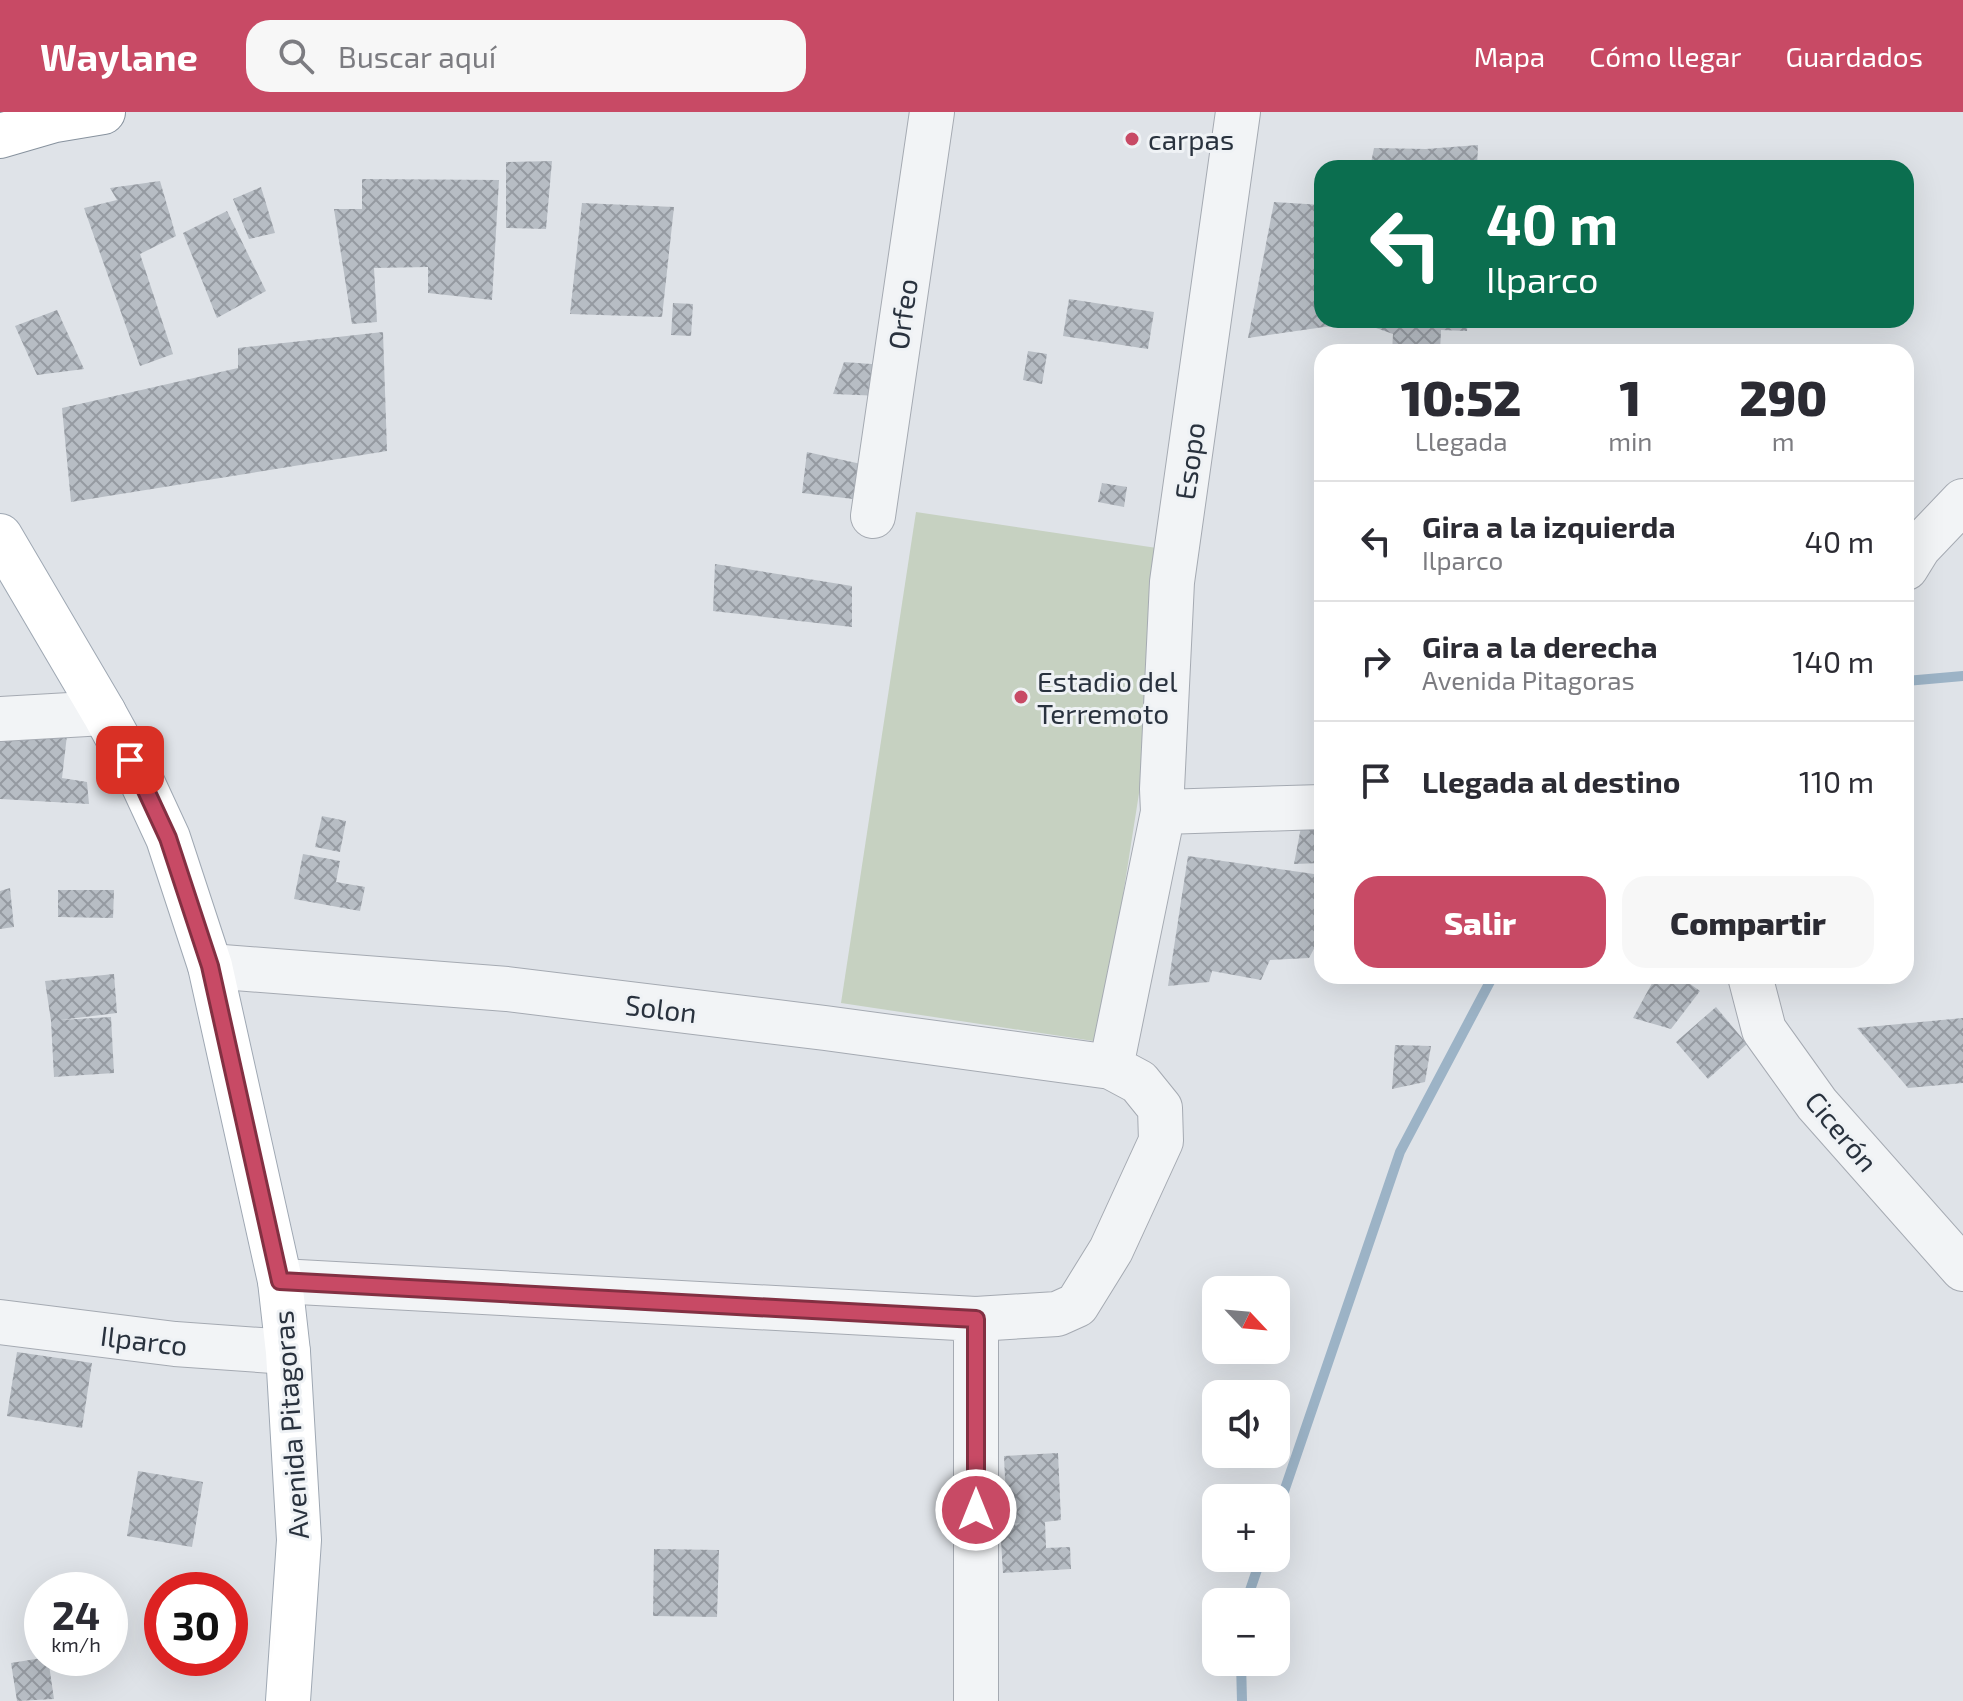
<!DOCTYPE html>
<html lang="es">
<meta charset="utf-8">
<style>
body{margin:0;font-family:"Exo 2",sans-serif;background:#f7f7f7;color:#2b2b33;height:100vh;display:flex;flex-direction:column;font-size:30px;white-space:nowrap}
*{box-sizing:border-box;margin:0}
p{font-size:26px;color:#7c7c81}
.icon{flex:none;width:44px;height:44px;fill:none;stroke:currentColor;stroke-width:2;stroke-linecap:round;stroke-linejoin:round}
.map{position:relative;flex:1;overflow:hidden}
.drawer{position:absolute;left:1314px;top:232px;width:600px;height:640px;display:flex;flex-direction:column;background:#fff;border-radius:24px;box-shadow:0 8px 32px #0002}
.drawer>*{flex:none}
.top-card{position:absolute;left:1314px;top:48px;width:600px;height:168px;border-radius:24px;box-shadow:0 8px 32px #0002;background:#0b6e4f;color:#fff;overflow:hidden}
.needle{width:52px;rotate:116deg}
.fabs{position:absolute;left:1202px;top:1164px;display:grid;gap:16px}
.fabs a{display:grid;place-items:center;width:88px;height:88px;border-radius:16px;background:#fff;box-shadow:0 8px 32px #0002;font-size:40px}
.speed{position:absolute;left:24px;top:1460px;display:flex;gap:16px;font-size:40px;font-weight:700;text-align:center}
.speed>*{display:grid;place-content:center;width:104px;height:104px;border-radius:50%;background:#fff;box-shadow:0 8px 32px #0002;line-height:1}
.speed small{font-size:20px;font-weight:400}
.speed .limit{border:12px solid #d22;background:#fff;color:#111}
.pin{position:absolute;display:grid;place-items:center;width:68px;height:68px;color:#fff;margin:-34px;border-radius:16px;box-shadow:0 4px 12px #0006}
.me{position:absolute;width:88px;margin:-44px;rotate:0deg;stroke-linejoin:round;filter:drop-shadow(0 0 6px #0008)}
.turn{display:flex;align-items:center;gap:28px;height:168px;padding:0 40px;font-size:36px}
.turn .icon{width:104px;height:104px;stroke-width:2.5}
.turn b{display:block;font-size:56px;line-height:68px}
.eta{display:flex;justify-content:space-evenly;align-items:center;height:136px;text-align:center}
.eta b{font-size:48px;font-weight:800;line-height:56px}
.button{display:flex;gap:16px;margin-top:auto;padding:16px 40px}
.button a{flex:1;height:92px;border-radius:24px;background:#c84a65;color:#fff;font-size:32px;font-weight:800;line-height:92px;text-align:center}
.button a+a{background:#f7f7f7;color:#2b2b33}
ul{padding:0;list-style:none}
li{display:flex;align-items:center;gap:24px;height:120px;padding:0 40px;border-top:2px solid #e1e1e2}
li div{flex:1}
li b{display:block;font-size:30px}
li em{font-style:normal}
header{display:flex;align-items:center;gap:48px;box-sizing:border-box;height:112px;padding:0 40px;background:#c84a65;color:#fff}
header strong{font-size:38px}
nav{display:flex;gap:44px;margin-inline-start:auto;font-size:28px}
.search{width:560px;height:72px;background:#f7f7f7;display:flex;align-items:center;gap:20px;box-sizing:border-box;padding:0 28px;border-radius:24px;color:#7c7c81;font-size:30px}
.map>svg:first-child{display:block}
.pitch{fill:#c6d1c1}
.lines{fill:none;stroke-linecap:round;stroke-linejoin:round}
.stream{stroke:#9cb3c6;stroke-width:10}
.building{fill:url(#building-cross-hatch)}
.minor-casing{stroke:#a5aab2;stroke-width:46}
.major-casing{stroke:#9fa8b3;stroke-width:46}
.highway-casing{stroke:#87929e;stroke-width:46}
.minor{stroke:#f2f4f6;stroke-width:44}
.major{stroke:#fff;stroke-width:44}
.highway{stroke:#fff;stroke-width:44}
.route-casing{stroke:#823042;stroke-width:20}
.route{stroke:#c84a65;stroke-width:14}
.poi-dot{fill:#c84a65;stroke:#eff2f5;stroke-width:3}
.labels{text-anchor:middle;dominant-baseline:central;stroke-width:6;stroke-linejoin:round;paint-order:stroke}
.poi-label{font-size:28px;fill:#29323e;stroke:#eff2f5;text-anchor:start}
.street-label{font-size:28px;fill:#29323e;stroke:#eff2f5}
</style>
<header>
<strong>Waylane</strong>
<div class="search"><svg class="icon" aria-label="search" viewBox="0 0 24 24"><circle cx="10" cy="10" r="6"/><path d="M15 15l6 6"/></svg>Buscar aquí</div>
<nav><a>Mapa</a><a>Cómo llegar</a><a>Guardados</a></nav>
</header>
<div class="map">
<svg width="1963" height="1589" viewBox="0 0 1963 1589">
<defs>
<pattern id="building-cross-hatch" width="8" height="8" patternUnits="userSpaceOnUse" patternTransform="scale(2)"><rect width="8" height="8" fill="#b7bdc4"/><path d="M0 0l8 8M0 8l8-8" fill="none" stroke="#959aa1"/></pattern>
</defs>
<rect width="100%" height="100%" fill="#dfe3e8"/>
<path class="pitch" d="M916,400L1177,439L1100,930L841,891Z"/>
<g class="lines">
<path class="stream" d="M1906,569L1963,564
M1276,1403L1400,1040L1493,864
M1246,1490L1261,1446
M1241,1550L1242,1589"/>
</g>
<path class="building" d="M1478,33L1477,56H1370L1374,36L1426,37Z
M552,49L546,117L506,116V50Z
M362,67L499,68L492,188L428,181V155L374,156L377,210L352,212L334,97H362Z
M160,69L176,124L140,142L173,242L140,254L84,96L117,88L110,76Z
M261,75L275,121L249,127L233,87Z
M1274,90L1322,93V208H1468L1467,219L1441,218L1440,240H1392L1393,222L1359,210L1248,226Z
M582,91L674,95L662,205L570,202Z
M227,99L266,179L217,206L183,121Z
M1069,187L1154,200L1148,237L1063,224Z
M673,191L693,192L691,224L671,223Z
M57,198L84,257L37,263L15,214Z
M383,220L387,339L71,390L62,296L238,256V236Z
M1028,239L1047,242L1042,272L1023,268Z
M844,250L885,253L882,284L833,282Z
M807,340L870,354L862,388L802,381Z
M1102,371L1127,375L1124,395L1098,390Z
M715,452L852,474V515L713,499Z
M67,623L62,666L87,670L89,692L0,687V628Z
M322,704L346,709L340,740L315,735Z
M1301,715H1322V751L1294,752Z
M303,742L340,749L336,770L365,775L360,799L294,787Z
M1188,744L1314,762L1315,785L1322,786V822L1309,846L1270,848L1261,868L1212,859L1209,870L1168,874Z
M10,776L14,815L0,817V779Z
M58,778H114L113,806L58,805Z
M114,862L117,901L60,908L111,905L114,961L54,965L51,909L45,869Z
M1656,864H1679L1700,879L1671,917L1633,906Z
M1716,895L1747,932L1708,967L1676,930Z
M1963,906V971L1908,976L1857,916Z
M1395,933L1431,934L1425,970L1392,977Z
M17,1240L92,1251L82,1316L7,1304Z
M1058,1341L1061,1408L1045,1410L1046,1436L1070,1435L1071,1457L1003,1461L1000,1413L1023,1412L1007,1411L1004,1344Z
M138,1359L203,1370L192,1435L127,1424Z
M654,1437L719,1438L717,1505L653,1504Z
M42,1546H48L54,1587L17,1589L11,1551Z"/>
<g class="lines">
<g class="minor-casing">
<path id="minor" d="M873,404L932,0
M1906,456L1919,435L1963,389
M0,607L104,601
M1163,700L1322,695
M210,854L507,877L825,916L1111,955L1139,970L1160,996L1161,1029L1111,1138L1077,1193L1057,1202L976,1207L280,1169
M1750,864L1764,918L1817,992L1963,1157
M1111,955L1163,700L1162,677L1172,470L1238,0
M0,1210L175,1232L288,1240
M976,1589V1207"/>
</g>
<g class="major-casing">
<path id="major" d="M0,424L104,601L143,672L168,726L210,854L280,1169L288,1240L299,1428L288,1589"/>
</g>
<g class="highway-casing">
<path id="highway" d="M0,24L55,8L103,0"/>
</g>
<use href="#minor" class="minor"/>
<use href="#major" class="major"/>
<use href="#highway" class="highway"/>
</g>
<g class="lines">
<g class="route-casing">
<path id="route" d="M130,648L143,672L168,726L210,854L280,1169L976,1207V1398"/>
</g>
<use href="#route" class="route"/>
</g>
<g class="poi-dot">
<circle cx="1132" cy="27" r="8"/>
<circle cx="1021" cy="585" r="8"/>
</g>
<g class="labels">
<g class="poi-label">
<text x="1148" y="27">carpas</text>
<text x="1037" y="569">Estadio del<tspan x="1037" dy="32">Terremoto</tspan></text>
</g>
<g class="street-label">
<text transform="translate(902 202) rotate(-82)">Orfeo</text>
<text transform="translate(1189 349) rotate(-82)">Esopo</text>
<text transform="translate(661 896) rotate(7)">Solon</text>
<text transform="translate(1842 1019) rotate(50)">Cicerón</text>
<text transform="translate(144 1228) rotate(7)">Ilparco</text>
<text transform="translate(290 1313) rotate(-94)">Avenida Pitagoras</text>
</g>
</g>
</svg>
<div class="fabs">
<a><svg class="needle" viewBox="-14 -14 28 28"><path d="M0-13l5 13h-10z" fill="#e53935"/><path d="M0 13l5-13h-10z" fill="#7c7c81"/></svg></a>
<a><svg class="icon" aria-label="sound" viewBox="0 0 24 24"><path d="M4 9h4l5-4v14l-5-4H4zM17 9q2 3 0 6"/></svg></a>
<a>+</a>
<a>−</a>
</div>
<div class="speed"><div>24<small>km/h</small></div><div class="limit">30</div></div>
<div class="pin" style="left:130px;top:648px;background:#d93025"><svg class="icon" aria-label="arrive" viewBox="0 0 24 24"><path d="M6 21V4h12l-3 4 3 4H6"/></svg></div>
<svg class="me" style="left:976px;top:1398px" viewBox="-20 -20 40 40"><circle r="17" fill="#c84a65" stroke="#fff" stroke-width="3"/><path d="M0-11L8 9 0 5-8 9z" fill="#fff"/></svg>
<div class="top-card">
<div class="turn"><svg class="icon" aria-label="left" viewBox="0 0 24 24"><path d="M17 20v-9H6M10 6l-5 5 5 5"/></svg><div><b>40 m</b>Ilparco</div></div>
</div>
<section class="drawer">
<div class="eta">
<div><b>10:52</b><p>Llegada</p></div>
<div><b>1</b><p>min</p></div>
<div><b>290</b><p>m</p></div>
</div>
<ul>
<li><svg class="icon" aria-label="left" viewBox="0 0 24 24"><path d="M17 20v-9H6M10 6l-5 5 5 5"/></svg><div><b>Gira a la izquierda</b><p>Ilparco</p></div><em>40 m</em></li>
<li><svg class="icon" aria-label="right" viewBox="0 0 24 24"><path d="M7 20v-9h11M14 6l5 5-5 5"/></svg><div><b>Gira a la derecha</b><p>Avenida Pitagoras</p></div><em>140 m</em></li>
<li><svg class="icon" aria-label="arrive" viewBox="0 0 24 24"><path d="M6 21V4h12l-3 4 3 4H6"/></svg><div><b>Llegada al destino</b></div><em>110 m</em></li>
</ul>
<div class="button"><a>Salir</a><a>Compartir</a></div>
</section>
</div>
